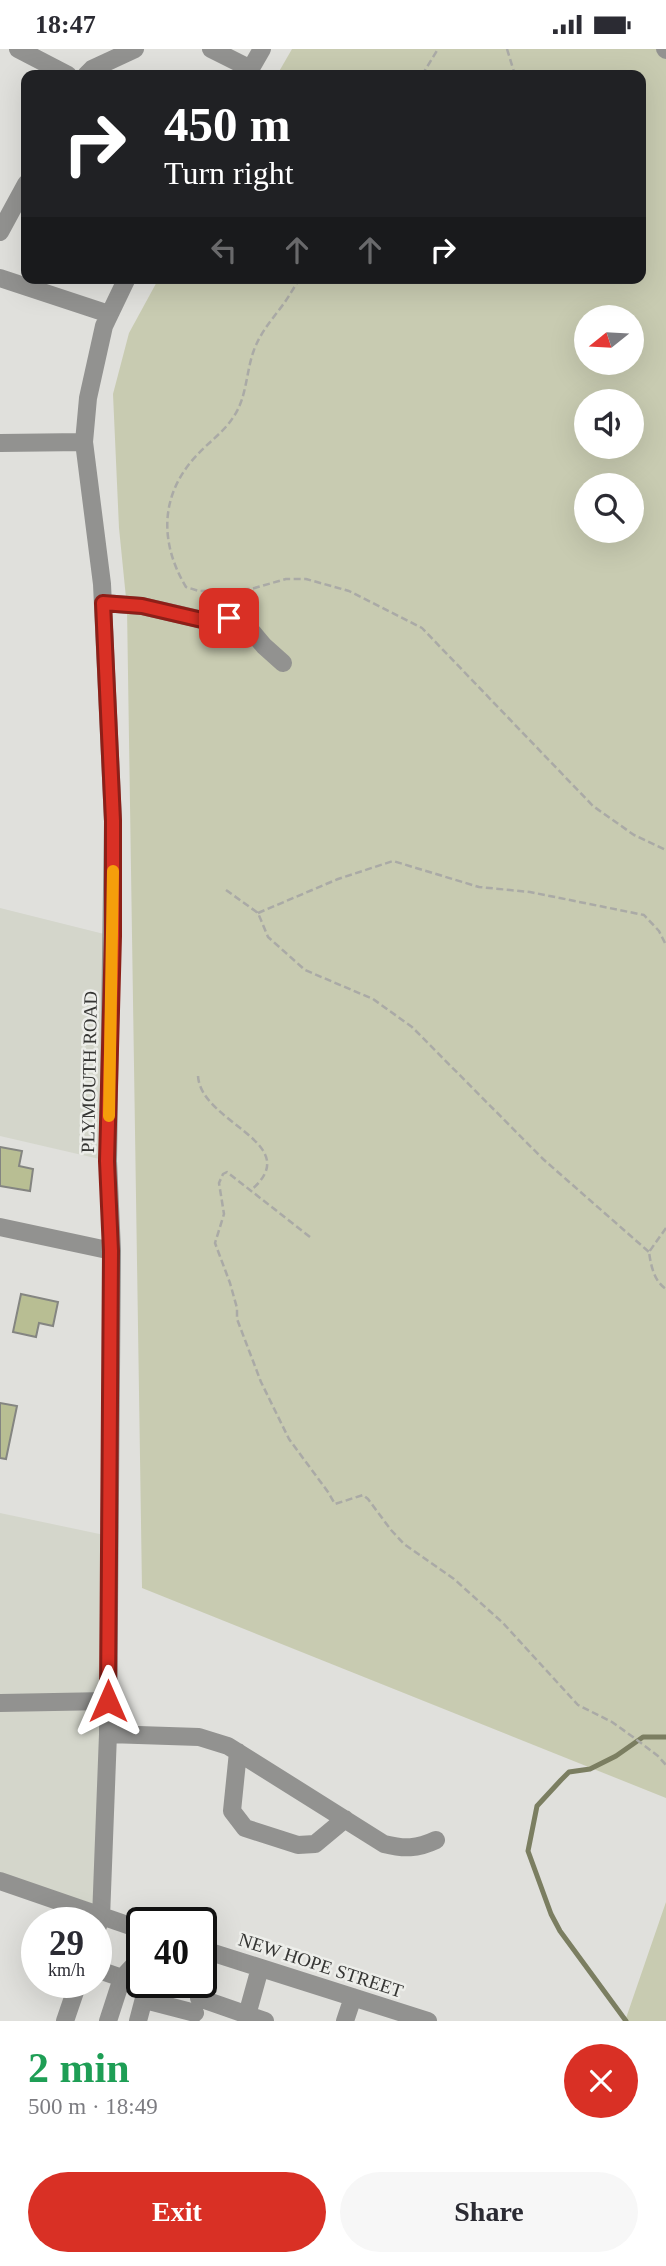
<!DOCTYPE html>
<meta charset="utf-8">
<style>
body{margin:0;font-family:"Times New Roman",serif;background:#f7f7f7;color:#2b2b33;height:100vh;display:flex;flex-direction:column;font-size:26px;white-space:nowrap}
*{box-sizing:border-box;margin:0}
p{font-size:23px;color:#7c7c81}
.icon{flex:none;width:38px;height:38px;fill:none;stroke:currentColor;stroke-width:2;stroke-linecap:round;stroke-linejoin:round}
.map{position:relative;height:1972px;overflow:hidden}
.sheet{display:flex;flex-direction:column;background:#fff;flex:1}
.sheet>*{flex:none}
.hud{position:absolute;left:21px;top:21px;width:625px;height:214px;border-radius:14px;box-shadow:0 7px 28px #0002;background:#202124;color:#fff;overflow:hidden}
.needle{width:46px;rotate:252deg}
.controls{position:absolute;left:574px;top:256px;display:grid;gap:14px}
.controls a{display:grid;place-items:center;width:70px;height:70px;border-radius:50%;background:#fff;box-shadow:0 7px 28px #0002;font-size:35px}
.speed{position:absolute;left:21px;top:1858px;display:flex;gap:14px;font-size:35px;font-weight:700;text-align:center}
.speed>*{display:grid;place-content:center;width:91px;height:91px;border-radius:50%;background:#fff;box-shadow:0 7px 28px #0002;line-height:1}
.speed small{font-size:18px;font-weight:400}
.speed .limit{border:4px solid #111;border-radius:10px;background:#fff;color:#111}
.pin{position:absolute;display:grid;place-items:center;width:60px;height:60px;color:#fff;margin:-30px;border-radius:14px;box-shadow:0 4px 10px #0006}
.me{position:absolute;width:77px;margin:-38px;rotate:0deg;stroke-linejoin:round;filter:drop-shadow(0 0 5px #0008)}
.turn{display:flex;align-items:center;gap:24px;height:147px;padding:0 28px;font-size:32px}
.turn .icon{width:91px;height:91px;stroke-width:2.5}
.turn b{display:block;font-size:49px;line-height:60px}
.lanes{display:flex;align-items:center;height:66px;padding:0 28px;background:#0003;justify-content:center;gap:35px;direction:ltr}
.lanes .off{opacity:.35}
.round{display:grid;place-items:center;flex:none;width:74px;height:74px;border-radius:37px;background:#f7f7f7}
.overview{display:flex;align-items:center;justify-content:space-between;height:119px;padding:0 28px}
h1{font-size:42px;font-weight:700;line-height:52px;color:#1e9e55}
.button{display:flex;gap:14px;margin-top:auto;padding:14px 28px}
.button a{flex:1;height:80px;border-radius:42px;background:#d93025;color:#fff;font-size:28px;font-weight:700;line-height:80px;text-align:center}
.button a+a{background:#f7f7f7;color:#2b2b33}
.status{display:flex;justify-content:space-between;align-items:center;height:49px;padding:0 35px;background:#fff;direction:ltr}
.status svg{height:19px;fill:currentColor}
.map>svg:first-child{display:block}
.built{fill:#d4d6cb}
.green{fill:#c8cbb1;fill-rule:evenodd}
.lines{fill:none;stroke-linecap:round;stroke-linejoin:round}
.stream{stroke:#7b7e61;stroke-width:5}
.building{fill:#b8be93;stroke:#848581;stroke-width:2}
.path{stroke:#aaaaa6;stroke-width:2.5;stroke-dasharray:7 3.5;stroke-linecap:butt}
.minor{stroke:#929290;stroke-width:18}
.route-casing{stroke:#8d1f18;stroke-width:18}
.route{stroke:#d93025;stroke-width:12}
.slow{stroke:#f59e0b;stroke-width:12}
.labels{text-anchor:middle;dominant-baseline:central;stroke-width:5;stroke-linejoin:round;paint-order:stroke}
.street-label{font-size:19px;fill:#353533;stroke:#edeeea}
</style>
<div class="status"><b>18:47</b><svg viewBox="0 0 49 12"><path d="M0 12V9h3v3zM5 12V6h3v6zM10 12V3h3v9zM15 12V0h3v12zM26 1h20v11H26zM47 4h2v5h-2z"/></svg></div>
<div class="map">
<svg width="666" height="1972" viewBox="0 0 666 1972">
<rect width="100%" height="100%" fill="#e0e0dc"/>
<path class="built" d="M0,859L112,887L108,1112L0,1087Z
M0,1464L109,1487L101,1869L0,1832Z"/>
<path class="green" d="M292,0H666V1749L142,1539L127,559L119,479L113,345L129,284L159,229H640V26H277ZM586,268H632V313H586ZM586,352H632V397H586ZM586,436H632V481H586Z
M666,1853V1972H625Z"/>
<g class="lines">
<path class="stream" d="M626,1972L560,1882L551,1865L528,1802L537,1757L561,1731L569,1723L590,1720L616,1707L643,1688H666"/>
</g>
<path class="building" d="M0,1098L22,1102L19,1117L33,1120L30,1142L0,1137Z
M21,1245L58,1253L53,1277L39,1274L36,1288L13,1283Z
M0,1354L17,1357L6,1410L0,1409Z"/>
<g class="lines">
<path class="path" d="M507,0L515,26
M422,26L438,0
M300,229C293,240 287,251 279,261C269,274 260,285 254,301C246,322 247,348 234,367C225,382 209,393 197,406C160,445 159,493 186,538L199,542L251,540L286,530H306L349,542L422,579L593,757L634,786L666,801
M226,841L258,864L268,888L305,921L373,950L412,978L543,1110L649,1203
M258,864L338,830L393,812L479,838L530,843L644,866L659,882L666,896
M198,1027C201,1075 308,1094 250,1142
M666,1179L649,1203C651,1217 654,1232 666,1240
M310,1188L227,1123L223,1125L219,1134L224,1165L215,1194L230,1234L237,1259V1270L261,1333L289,1390L328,1443L335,1455L363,1446L368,1450L391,1481L404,1495L454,1530L503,1574L578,1656L612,1673L633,1688L658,1707L666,1716"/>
<path class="minor" d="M18,0L68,26
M211,0L251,20
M665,0L666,1
M86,26L92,20L135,0
M247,26L262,0
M0,183L26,135
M0,229L109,265
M0,394L84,393
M103,554L142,557L203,571L229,569L248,578L264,597L283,614
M0,1178L112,1202
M0,1654L108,1652
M108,1685L199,1688L228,1697L384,1795C404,1800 417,1800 436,1791
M238,1703L232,1762L245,1779L298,1796L315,1795L345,1770
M0,1832L142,1881
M96,1882L101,1869L108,1685L112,1202L108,1112L113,772L102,535L84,393L88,349L104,277L127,229
M201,1900L428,1972
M96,1920L122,1929
M199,1949L265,1972
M145,1951L195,1964
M247,1966L260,1919
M65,1972L78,1934
M108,1972L122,1929L135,1915L142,1917
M138,1972L148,1934
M345,1972L353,1948"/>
</g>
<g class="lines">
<g class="route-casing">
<path id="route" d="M108,1652L111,1202L107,1112L113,887V772L103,554L142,557L202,571L229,569"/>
</g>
<use href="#route" class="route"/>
<path class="slow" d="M109,1067L113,822"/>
</g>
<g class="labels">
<g class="street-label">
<text transform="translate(89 1023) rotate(-89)">PLYMOUTH ROAD</text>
<text transform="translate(321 1916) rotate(18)">NEW HOPE STREET</text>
</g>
</g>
</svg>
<div class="controls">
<a><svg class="needle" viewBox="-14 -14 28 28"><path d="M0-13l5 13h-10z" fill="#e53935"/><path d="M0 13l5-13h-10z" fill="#7c7c81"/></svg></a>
<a><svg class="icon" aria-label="sound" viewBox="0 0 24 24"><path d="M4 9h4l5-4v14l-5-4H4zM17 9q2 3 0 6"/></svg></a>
<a><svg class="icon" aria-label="search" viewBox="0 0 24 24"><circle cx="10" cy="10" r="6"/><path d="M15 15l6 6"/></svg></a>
</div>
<div class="speed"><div>29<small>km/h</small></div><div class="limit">40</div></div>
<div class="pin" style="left:229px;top:569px;background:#d93025"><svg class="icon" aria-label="arrive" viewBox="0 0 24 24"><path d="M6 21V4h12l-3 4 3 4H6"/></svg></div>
<svg class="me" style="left:108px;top:1652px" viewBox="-20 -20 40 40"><path d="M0-17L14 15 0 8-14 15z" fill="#d93025" stroke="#fff" stroke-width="4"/></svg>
<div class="hud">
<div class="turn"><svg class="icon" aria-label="right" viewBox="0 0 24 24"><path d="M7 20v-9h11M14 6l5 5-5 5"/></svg><div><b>450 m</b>Turn right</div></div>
<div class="lanes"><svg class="icon off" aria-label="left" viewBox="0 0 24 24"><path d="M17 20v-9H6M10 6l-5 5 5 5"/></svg><svg class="icon off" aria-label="ahead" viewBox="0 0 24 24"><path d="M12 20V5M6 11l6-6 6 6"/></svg><svg class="icon off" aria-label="ahead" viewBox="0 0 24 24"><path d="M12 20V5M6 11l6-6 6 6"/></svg><svg class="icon" aria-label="right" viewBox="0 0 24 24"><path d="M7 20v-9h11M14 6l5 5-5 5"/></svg></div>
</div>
</div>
<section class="sheet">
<div class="overview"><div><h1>2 min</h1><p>500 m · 18:49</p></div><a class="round" style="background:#d93025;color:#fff"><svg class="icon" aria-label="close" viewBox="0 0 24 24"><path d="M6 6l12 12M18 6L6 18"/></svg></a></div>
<div class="button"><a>Exit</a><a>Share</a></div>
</section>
